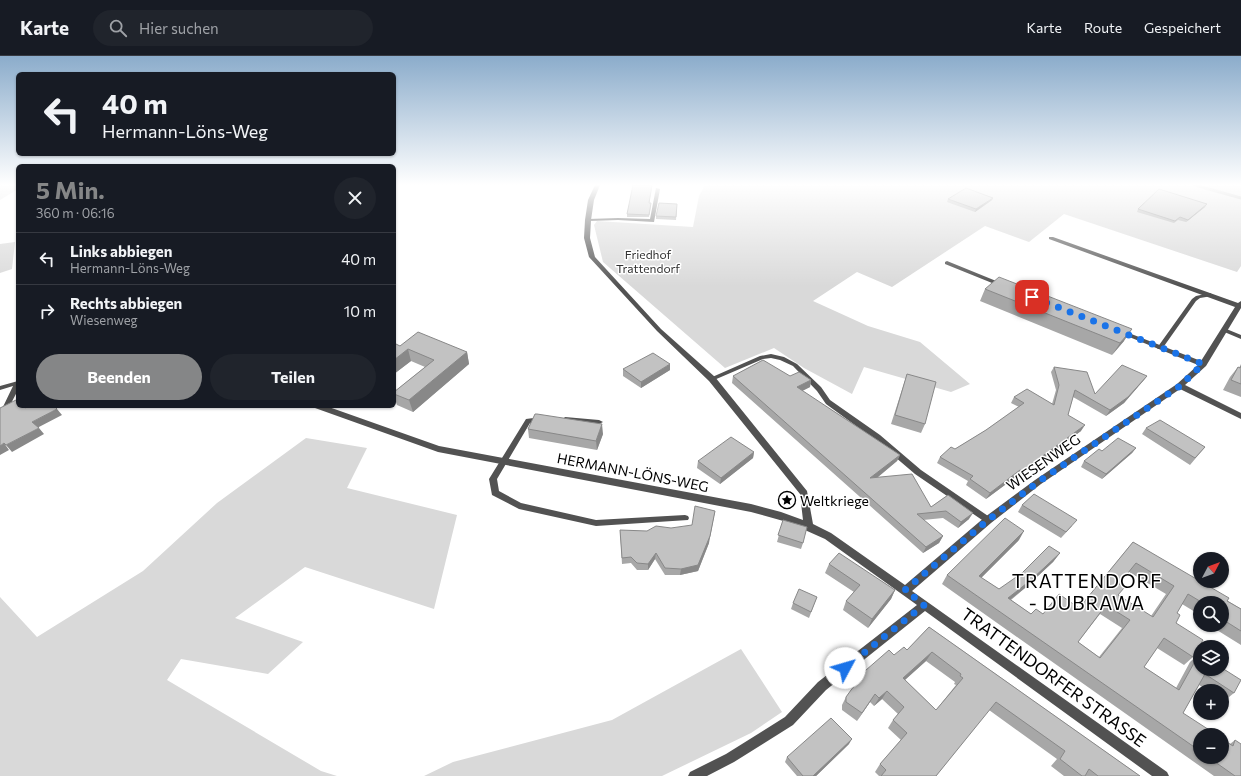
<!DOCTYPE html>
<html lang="de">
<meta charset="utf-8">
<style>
body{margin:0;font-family:Commissioner,sans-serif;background:#20242c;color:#f1f3f6;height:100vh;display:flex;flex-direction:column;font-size:15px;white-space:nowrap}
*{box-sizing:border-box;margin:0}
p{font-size:13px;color:#9ea1a6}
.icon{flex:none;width:22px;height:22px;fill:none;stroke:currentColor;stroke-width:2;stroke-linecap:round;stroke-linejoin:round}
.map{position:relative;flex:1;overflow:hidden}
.panel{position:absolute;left:16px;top:108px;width:380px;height:244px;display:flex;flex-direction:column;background:#171b24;border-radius:6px;box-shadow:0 1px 3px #0004}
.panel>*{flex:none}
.guide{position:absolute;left:16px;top:16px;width:380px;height:84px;border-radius:6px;box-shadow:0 1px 3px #0004;background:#171b24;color:#f1f3f6;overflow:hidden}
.needle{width:26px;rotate:49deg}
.buttons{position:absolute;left:1193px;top:496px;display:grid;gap:8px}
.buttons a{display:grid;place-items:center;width:36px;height:36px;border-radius:50%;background:#171b24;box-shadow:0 1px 3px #0004;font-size:20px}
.pin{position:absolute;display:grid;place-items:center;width:34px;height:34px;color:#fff;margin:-17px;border-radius:8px;box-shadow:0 2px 6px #0006}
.me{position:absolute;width:44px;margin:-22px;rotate:51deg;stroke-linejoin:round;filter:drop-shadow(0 0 3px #0008)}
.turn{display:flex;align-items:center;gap:14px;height:84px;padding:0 20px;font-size:18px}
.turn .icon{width:52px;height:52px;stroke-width:2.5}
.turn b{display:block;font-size:28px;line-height:34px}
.round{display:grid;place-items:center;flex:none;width:42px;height:42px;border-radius:21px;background:#20242c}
.overview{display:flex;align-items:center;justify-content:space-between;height:68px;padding:0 20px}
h1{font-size:24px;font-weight:700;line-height:30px;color:#858687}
.action{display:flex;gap:8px;margin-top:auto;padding:8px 20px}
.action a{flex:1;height:46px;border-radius:24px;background:#858687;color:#fff;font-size:16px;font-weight:700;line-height:46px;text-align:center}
.action a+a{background:#20242c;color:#f1f3f6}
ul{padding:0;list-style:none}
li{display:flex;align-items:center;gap:12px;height:52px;padding:0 20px;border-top:1px solid #363941}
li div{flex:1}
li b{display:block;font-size:15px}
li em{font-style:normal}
header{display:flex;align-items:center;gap:24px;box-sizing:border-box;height:56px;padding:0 20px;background:#171b24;border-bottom:1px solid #363941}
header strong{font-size:19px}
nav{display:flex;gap:22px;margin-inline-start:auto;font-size:14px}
.search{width:280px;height:36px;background:#20242c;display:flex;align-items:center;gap:10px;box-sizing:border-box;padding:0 14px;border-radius:22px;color:#9ea1a6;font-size:15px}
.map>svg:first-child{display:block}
.green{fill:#d9d9d9}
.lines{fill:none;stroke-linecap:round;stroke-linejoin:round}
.stream{stroke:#a0a0a0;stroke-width:3}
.service{fill:#525252;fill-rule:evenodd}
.minor{fill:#525252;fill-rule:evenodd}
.wall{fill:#a7a7a7;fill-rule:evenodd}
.shaded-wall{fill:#888}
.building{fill:#c2c2c2;stroke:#888;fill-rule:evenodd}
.route{stroke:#1a73e8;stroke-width:7;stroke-dasharray:0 12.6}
.labels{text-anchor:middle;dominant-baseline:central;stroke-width:3;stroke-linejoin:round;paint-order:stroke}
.far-park-label{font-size:12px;fill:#303030;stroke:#fff}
.street-label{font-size:14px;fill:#000;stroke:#fff}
.poi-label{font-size:14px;fill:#000;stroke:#fff;text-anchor:start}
.near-street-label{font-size:17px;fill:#000;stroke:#fff}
.near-quarter-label{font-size:19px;letter-spacing:1px;fill:#000;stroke:#fff}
</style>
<header>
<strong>Karte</strong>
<div class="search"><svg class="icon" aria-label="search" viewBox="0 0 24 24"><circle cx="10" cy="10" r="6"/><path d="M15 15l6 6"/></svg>Hier suchen</div>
<nav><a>Karte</a><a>Route</a><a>Gespeichert</a></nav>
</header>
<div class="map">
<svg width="1241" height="720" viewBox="0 0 1241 720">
<rect width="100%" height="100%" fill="#fff"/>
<path class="green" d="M0,129H18V133L0,144Z
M705,129H1241V210L1237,216L1064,158L1029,186L985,170L892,231L857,216L813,245L868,270L920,286L970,328L951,336L864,311L852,338L804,312L774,292L725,312L603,206L594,169L597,165L693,171L699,140Z
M15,186L12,213L0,217V188Z
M306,382L367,392L347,432L457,459L434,553L305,511L235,562L303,586L268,618L181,603L167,624L321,715L337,720H0V541L37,581L143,515L217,447Z
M741,593L782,656L751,677L662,720H424L453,706L612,664Z"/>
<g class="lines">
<path class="stream" d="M1195,129L1241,142"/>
<path class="service" d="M656,132L660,133L654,166L618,164L588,165L586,164L588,163L618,162L650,163Z
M1210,237L1213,239L1212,240L1200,242L1196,245L1162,293H1158L1157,292L1192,243L1196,240Z
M1224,272L1241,279V283L1222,275L1221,274Z
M771,298L784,301L797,308L821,331L830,344L880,379L921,414L991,462L992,464L991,466L988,467L985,466L915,418L874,383L826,348L817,335L793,310L780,304L771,302L763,303L714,324H710L709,323L710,322L760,300Z
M18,325V334L6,357H2L1,355L13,330L0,334V330Z
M541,361L545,363L543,365L530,367L497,423L499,435L521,447L596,464L685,459L688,460L689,462L688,464L596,470L519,453L492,439L489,423L526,363Z
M565,361L599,364L603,366L599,368L567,365L563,363Z"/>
<path class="minor" d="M595,129H600L594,144L591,164L590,182L595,201L661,273L715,321L807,435L813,468L831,477L905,529L985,461L1035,424L1177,328L1198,309L1117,276L1116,275L1117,274H1121L1201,305L1235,251L1049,183V181H1053L1238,247L1241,245V252L1206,310L1185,329L1241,357V363L1180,333L1041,428L991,467L912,535L1167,716L1169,720H1152L925,555L826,634L793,669L734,706L707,720H688L690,716L726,698L785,661L818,626L917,549L825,483L787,466L751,456L438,396L315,352L314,350H326L439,390L751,448L781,456L803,464L800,438L709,325L657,275L589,201L584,182L585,164L588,144Z
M947,205L1006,229L1007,230L1004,232L1002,231L945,208V206Z"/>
</g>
<path class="wall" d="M652,132L649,147H651V149L649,161H627V158Z
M993,142L992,144L975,156L947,146L948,143Z
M677,148L676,164L656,163V160Z
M1205,151L1186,166L1178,164L1174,167L1137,156L1138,153Z
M985,233L1124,285L1112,299L980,245Z
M394,290L467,296L469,308L413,356L397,349L394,340V336L425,311L411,305L394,318Z
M1241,308V341L1223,334L1230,321L1238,311L1239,312Z
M1054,311L1095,338L1147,320L1143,325L1124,347L1106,360L1073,341L1068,359L1081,375L1018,421L1017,420L986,443L966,429L968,425L937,407L940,401L955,393L986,374L1019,351L1011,347L1014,341L1052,348L1056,334L1051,316Z
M623,313L670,314L641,332L623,320Z
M907,318L925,368L921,377L891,368Z
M733,320H790L811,324L810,331L802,335L900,399L897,405L877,422L931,451L948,439L969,463L958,472L943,462L923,464L943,480L939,487L923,497L732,327Z
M1146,372L1205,391L1190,409L1142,378Z
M528,373L603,378L597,394L529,382Z
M1136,392L1132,397L1102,423L1081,411L1084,405L1102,395Z
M754,396L753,402L720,428L697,412L698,405Z
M1022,449L1072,470L1061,482L1018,456Z
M783,464L803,487L801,493L777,486Z
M620,474L709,487L698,515L680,519H665L655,503L648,514H637L631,507L622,508Z
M1019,484L981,522L999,533L1060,497L1053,506L1025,532L1011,544L1031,558H1043L1079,552L1133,486L1241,553V589L1212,571L1213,569H1222V547H1200V559L1182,548L1177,557L1176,567L1193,601L1184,609L1157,592L1144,611L1176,632L1190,606L1199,598L1234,637L1224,645L1222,644V635H1209L1199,629L1183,657L1200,679V701H1222L1230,688L1235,684L1241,720H1214L942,528L947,519ZM1129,516L1166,538L1151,560L1118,539L1119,528ZM1100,558L1122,572L1099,601L1078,586Z
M829,508L895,534L891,543L868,572L843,554L846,545L854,536L825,517Z
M817,541L809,562L791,553L793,547Z
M929,571L1140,720H1064L1051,710L1057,703L989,654L936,720H879L875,716L880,708L901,684L888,672L893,664L898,658L882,643L874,650L870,646L857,665L842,654V649L846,641L854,630L853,629L858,621L894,599L907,594ZM926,605L955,626L954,628L956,629L936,654L905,624Z
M849,688L816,720H797L785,706L787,701Z"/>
<path class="shaded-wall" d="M993,142L992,144L975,156L976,153Z
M1207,148L1205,151L1186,166L1188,164Z
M1132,273L1124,285L1112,299L1120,287Z
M408,293L411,305L394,318V304Z
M467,296L469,308L413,356L409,344Z
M670,308V314L641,332V326Z
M1147,320L1143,325L1124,347L1106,360L1110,354Z
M811,324L810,331L796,338L797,331Z
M57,353L62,359L37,372L32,366Z
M602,368L603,378L597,394L596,385Z
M1085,369L1081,375L1018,421L1022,415Z
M39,372L44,378L12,396L6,389Z
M4,387L9,394L0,399V390Z
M1136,392L1132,397L1102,423L1106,418Z
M754,396L753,402L720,428L721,422Z
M900,399L897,405L868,429L870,422Z
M1020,414L1017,420L986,443L990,437Z
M715,455L709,487L698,515L680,519L681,513Z
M973,457L969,463L958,472L961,466Z
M1024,475L1019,484L974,529L979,520Z
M943,480L939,487L923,497L926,491Z
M656,497L655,503L648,514V508Z
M1060,497L1053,506L1025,532L1002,550L1008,542Z
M895,534L891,543L868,572L872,563Z
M932,596L926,605L898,630L903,622Z
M887,635L882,643L874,650L879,642Z
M875,638L870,646L857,665L862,657Z
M852,683L849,688L816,720H813Z"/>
<path class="building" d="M633,129H652L649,147H651L649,159L627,158Z
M966,132L993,142L976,153L948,143Z
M1159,133L1207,148L1188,164L1180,161L1175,165L1138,153Z
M659,147L677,148L676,161L656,160Z
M999,221L1132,273L1120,287L985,233Z
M418,276L467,296L409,344L394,338V336L434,304L408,293L394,304V290L396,288L400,290Z
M653,297L670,308L641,326L623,313Z
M763,304L790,320L799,316L811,324L797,331L900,399L870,422L912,418L931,451L948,439L973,457L961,466L946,455L917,458L943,480L926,491L733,320Z
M1122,309L1147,320L1128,341L1110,354L1075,334L1068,359L1085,369L1022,415L1020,414L990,437L970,423L973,420L940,401L951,391L955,393L986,374L1024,347L1014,341L1027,333L1054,349L1059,329L1054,311L1087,316L1095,338Z
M1241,310V328L1231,324L1238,311L1240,312Z
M907,318L936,326L925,368L895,359Z
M16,344L18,346V350H23L25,352L28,350H54L57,353L32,366L39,372L6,389L4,387L0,390V352Z
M535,358H537L602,368L596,385L528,373Z
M1160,364L1205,391L1195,402L1146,372Z
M731,381L754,396L721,422L698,405Z
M1118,382L1136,392L1106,418L1084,405L1099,393L1102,395Z
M1034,438L1077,464L1066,476L1022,449Z
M695,450L715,455L710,480L698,509L681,513L665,512L656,497L648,508L637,507L631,501L622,502L620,474L647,475L656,470L671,472L692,469Z
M1005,462L1024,475L979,520L999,533L1022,517L1049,490L1060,497L1031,524L1008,542L1031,558L1036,553L1043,558L1059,538L1079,552L1133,486L1229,542L1227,545L1241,553V575L1222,563V561L1223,559L1222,558V547H1203L1188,538L1177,557L1180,559L1176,567L1203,584L1193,601L1164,582L1144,611L1179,634L1199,598L1200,599V613H1222V612L1241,624L1234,637L1205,618L1183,657L1217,679H1200V695L947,519ZM1136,507L1174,530L1153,561L1118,539L1124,532L1119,528ZM1106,549L1130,564L1100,602L1078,586Z
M783,464L807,471L803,487L778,479Z
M839,497L895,534L872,563L846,545L860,529L829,508Z
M799,533L817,541L811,556L793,547Z
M929,571L1140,720H1098L1089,713L1085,720H1082L1060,703L1065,695L996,646L936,720H881L886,714L880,708L907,677L893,664L904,651L887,635L879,642L875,638L862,657L846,646V641L859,623L858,621L889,594L894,599L904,591L907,594ZM932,596L961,618L960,620L963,622L936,654L903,622Z
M831,662L852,683L813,720H803L787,701Z
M1222,683L1233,690L1235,684L1241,688V720H1235L1208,701H1222Z"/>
<linearGradient id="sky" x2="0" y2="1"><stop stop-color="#8baccb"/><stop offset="0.56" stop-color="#fff"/><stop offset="1" stop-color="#fff" stop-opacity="0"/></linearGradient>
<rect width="1241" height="230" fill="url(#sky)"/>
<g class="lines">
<path class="route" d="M845,612L924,549L905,534L988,464L1038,426L1180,330L1203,308L1032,241"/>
</g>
<defs>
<g id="sight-ring" transform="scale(0.9)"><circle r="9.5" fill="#fff" stroke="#000" stroke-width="1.5"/><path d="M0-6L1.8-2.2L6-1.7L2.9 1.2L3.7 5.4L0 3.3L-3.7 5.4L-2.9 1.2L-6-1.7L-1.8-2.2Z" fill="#000"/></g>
</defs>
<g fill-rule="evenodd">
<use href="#sight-ring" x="787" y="444"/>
</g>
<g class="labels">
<g class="far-park-label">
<text x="648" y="198">Friedhof<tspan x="648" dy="14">Trattendorf</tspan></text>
</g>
<g class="street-label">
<text transform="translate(1043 406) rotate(-35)">WIESENWEG</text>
<text transform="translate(633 416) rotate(11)">HERMANN-LÖNS-WEG</text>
</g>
<g class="poi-label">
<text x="800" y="444">Weltkriege</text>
</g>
<g class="near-street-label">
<text transform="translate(1054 621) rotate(36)">TRATTENDORFER STRASSE</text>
</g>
<g class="near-quarter-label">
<text x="1087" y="524">TRATTENDORF<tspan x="1087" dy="22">- DUBRAWA</tspan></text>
</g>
</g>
</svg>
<div class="buttons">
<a><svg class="needle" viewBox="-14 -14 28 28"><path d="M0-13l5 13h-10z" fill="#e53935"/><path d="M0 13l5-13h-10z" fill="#9ea1a6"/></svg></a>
<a><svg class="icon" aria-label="search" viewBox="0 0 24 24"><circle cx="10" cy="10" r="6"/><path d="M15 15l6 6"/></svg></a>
<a><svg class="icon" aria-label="layers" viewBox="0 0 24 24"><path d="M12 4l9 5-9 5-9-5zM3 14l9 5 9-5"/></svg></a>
<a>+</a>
<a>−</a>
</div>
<div class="pin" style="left:1032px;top:241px;background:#d93025"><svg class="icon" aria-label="arrive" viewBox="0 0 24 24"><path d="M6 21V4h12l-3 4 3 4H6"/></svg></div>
<svg class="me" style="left:845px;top:612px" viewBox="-20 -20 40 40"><circle r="19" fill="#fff"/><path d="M0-13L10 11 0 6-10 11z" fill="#1a73e8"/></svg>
<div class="guide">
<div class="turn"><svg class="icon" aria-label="left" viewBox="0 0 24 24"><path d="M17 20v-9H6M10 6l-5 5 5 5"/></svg><div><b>40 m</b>Hermann-Löns-Weg</div></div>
</div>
<section class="panel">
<div class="overview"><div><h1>5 Min.</h1><p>360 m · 06:16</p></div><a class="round"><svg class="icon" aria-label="close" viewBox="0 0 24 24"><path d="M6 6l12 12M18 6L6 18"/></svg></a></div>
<ul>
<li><svg class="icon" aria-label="left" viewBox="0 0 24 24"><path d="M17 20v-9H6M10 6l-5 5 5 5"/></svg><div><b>Links abbiegen</b><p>Hermann-Löns-Weg</p></div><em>40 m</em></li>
<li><svg class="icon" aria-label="right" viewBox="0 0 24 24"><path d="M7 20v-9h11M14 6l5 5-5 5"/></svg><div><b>Rechts abbiegen</b><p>Wiesenweg</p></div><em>10 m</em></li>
</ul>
<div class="action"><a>Beenden</a><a>Teilen</a></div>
</section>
</div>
